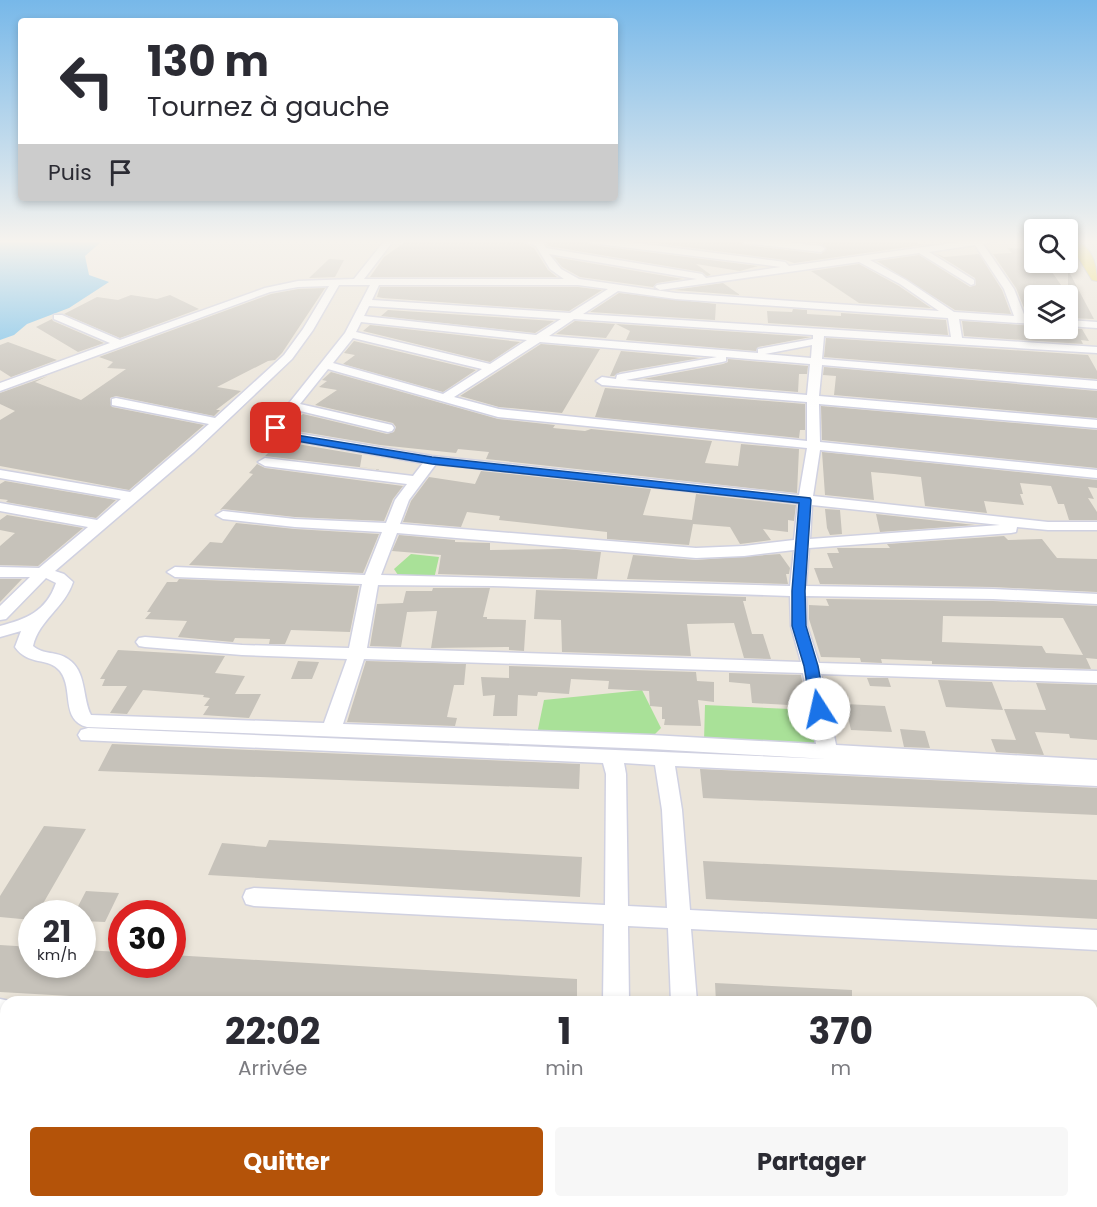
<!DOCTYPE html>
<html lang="fr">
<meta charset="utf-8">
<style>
body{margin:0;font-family:Poppins,sans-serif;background:#f7f7f7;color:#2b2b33;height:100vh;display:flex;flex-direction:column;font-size:22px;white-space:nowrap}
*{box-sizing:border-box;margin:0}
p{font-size:20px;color:#7c7c81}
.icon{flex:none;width:33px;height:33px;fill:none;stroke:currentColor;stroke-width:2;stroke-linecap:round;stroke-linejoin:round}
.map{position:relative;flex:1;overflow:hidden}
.panel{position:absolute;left:0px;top:996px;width:1098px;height:212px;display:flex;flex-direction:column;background:#fff;border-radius:18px 18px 0 0;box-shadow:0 3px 9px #0003}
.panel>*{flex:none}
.top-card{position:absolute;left:18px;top:18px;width:600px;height:183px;border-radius:6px;box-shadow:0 3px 9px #0003;background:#fff;color:#2b2b33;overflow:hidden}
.controls{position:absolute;left:1024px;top:219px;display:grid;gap:12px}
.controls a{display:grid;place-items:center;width:54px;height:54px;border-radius:6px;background:#fff;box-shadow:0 3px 9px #0003;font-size:30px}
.speed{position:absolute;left:18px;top:900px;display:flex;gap:12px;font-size:30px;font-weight:700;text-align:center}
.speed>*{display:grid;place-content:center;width:78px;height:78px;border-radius:50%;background:#fff;box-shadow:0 3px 9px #0003;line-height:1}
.speed small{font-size:15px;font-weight:400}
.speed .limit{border:9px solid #d22;background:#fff;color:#111}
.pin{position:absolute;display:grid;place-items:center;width:51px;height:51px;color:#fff;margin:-26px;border-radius:12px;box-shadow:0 3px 9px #0006}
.me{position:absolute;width:66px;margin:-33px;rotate:350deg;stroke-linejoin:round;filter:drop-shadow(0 0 4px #0008)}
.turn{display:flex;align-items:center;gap:21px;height:126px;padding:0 30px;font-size:27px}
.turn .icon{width:78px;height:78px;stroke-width:2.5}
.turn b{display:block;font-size:42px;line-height:51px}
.then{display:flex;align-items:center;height:57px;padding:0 30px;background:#0003;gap:12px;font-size:22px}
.eta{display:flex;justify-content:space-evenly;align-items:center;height:102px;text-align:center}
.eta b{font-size:36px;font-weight:700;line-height:42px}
.primary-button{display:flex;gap:12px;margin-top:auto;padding:12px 30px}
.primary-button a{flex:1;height:69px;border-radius:6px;background:#b45309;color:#fff;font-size:24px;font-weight:700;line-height:69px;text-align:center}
.primary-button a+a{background:#f7f7f7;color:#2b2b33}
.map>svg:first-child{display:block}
.green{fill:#a9e198}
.water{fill:#6fbeeb}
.building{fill:#c6c2ba;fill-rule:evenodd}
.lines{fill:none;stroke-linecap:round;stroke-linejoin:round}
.minor-casing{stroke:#d0d1e1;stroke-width:3}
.primary-casing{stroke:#c7c7c7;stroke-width:2}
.minor{fill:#fff;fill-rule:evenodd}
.primary{fill:#edda5d;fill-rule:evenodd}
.route{fill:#1a73e8;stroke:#114b97;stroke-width:1.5}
</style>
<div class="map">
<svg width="1097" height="1207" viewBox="0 0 1097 1207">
<rect width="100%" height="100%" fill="#ebe5da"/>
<path class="green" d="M411,554L439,557L434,579L400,578L394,569Z
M642,690L661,728L650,739L537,734L544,700Z
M705,705L812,710L819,746L704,741Z"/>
<path class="water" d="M0,240H103L85,256L89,275L109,282L69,308L27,324L14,335L0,340Z"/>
<path class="building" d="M408,240H519L534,248L548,270L557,277H370L384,257Z
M544,240H585L591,245L758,266L740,271L696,264L711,275L707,276L702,272L548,246Z
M632,240H738L744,245L821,254L827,249L822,244L790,240H913L922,245L794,263L785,260Z
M1007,248L1035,249V262H1045L1068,295V270L1094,319L1068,318V296H1035V316L1027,315L1016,288L993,254L1012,253Z
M935,253L944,257L979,254L1002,290L1011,314L955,310L877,261L919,255L970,287L976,285L975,278Z
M554,257L683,279L657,283L653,287L580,277L562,267Z
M329,259L344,260L335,277L309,278Z
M859,264L899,286L931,308L859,303L811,271Z
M723,283L740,295L674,290Z
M380,287H578L602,290L569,311L383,298L377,297Z
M325,288L282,353L275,360L268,361L217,387L241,391L216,410H220L214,416L116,396L110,398L112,407L204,425L129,490L0,466V420L15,411L0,404V393L48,376L35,382L81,400L126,369L107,368L113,362L99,357L271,294L298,289Z
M619,293L716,304L715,320L590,312Z
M131,295L157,299L170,295L199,309L120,338L64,314L97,297L118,300Z
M793,309L807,310V314L841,316V313L946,320L948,335L768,323L767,311L792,312Z
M388,310L554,321L535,333L381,316Z
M52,319L53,321L104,343L78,352L36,327Z
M575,321L615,324L606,338L556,334Z
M962,321L1035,326V328L1082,329L1089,341L1081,340L1083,344L964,336Z
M616,324L811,337L758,347L756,351L626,340L630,331Z
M370,325L520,342L490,362L363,331Z
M826,338L1088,355L1097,371V379L824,357Z
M354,341L476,370L443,392L343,364L355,355L344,353Z
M8,342L57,360L11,377L0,370V345Z
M541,344L600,349L562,413L499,407L460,396Z
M621,351L700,358L620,372L614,376H610Z
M728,359L808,366L807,374H799L798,392L643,379L723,364L728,362Z
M824,367L1097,391V418L834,395L836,376L823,375Z
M331,372L498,419L555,425L553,428L585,431L591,429L712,441L705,463L738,466L741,444L799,449L797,493L486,459L489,452L458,449L456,453L380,445L291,430L300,421L295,420L303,414L387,434L394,432L396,427L393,423L315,405L337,390L319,387L327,381L322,380Z
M605,388L805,404V430H800L799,438L595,417Z
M821,406L1097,430V468L822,440Z
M280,441L362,455L360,467L384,470L265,456Z
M822,452L1097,480V488L1088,487L1094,499L1088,498L1097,512V520H1069L1064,504H1058L1051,486L1020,483L1023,494H1020L1024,505L984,501L987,513L925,506L921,477L894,474L871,472L874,500L825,495Z
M257,464L265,468L403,486L393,499L384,521L295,517L223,509L220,510L253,474L249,473Z
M481,471L651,489L643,515L692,520L696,494L796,505L794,521L788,520V532L763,529L771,540L740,544L730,527L693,524L689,545L607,539V532L499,520L500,516L467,512L461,527L403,522L411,501L429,477L475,484Z
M5,481L116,500L96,518L6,502L8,500L0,499V484Z
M825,509L840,510L842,534L830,535L827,528Z
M876,514L975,525L880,532Z
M7,515L83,528L38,566L0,565V546L15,533L0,530V520Z
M236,523L295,529L379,534L363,573L189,565L210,542L222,543Z
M399,535L455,540V542L490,543V550L565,549L601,552L597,579L438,574L441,555L392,551Z
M1004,536L1008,540L1042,539L1057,558L1097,559V592L993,587L820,584L814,568H833L827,553H839L837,548H890L887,544Z
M780,554L790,568L789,574H786L788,584L627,579L633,555L696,560Z
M0,579H22L0,602Z
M179,579L359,586L350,632L291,630L285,644H269L270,639L235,638L233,642L178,637L187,621L145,619L151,612H147L167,582H177Z
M433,588H490L483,617H487V619L526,620L524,651L509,650V647H505L431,648L437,611L407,612L401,647L370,646L377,604L403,603L406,591H432Z
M536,590L746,597V601H743L752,634H763L771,659L744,658L734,623L687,624L691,656L562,652L561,620L534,619Z
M826,599L993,601L1097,606V659L1086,658L1091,669L932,664V661L881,659L882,663L861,662L860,658L821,657L809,619V605L829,606ZM943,616L1063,618L1083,655L1046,653L1042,646L942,642Z
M118,650L225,656L215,673L245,676L235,694H261L249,718L203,715L209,706H204L210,698L203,697L204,695L143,690L127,714L110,713L127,686H102L105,679H100Z
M298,661L319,662L312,679H291Z
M366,661L466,664L464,685H454L447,717L457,718L455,726L347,722Z
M509,666L696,672L697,681L714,682V702L698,700L701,726L664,725L665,719H662V707L650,706L649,691L608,689L609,681L571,679L569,694L538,692L537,696L518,695L517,716H493L495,695L483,696L481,677L509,678Z
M729,673L801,675L807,706L752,703L750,684L729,682Z
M867,678H888L891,687L870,686Z
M938,680L992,682L1003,710L946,707Z
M1036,683L1097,685V740L1070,738L1069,734L1035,732L1044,755L996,752L991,739L1016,740L1004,709L1046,710Z
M845,704L885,706L892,732L851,730Z
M900,729L925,731L930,748L904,747Z
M112,744L580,764L579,789L98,771Z
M700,769L1097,788V815L703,798Z
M44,826L86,829L37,914H32V920L0,917V896Z
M269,840L582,857L580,897L208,875L222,843L266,847Z
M703,861L1097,880V919L706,899Z
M86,891L119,893L105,922L82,921V914H74Z
M0,945L32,947V964H82V950L122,952V964H172V955L577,979V1002H174L0,992Z
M715,983L852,990V1002H716Z"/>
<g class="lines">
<g class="minor-casing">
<path id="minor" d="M385,240H394L364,279H564L550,269L536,246L521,240L543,242L546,248L702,274L706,278L781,267L591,243L587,240H613L785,262L789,266L974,240H999L983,244L1014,289L1025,317L1035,318V324L959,319L962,338L1097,347V353L824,336L822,359L1097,381V389L822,365L819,396L1097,420V428L819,404L820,442L1097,470V478L820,450L813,496L1048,522H1097V530H1048L1017,527L1016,532L1011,533L809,548L806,586L993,589L1097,594V604L993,599L806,596L807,626L819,663L1097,671V683L821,674L836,745L1097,760V786L675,766L682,810L690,910L1097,930V950L691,929L697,1002H671L668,928L628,926L629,1002H603L604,924L254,906L246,904L243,897L246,890L254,888L605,905L606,774L603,763L81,740L78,735L81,730L88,728L827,759L651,749L87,727C60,720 74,689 60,671C49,657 28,666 15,647L21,631L0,637V626C26,619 46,612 56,583L46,578L6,619L0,620V606L30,577H0V567L39,568L88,527L0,511V503L97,520L121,499L0,478V470L130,492L209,424L112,405V399L116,398L215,418L284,355L303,329L329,286L298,287L270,292L0,391V383L110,343L54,319V315H62L120,340L265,288L298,281L354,279ZM975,245L1004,289L1014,316L954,312L906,280L870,260L919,253L971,285L974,284V280L929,252ZM549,254L697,279L657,285L655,287L660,290L859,262L900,284L939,311L676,293L579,279L561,269ZM339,285H370L345,333L270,427L274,437L279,438L423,463L413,476L265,458L258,462L265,466L407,484L395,500L386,523L295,519L223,511L216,515L223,519L295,527L382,532L365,575L175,567L167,572L175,577L362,584L349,648L242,645L145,637L139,638L136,642L139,646L145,647L242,655L347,659L324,723L91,715C82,698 87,671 68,659C57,651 43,655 33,646C39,620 65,607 73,582L64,574L55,571L194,452L292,359L313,330ZM379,285H578L608,289L570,313L372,300ZM618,291L676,299L948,318L951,337L583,314ZM369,306L561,319L536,335L364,316ZM574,319L813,335V339L758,349V353L549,336ZM361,322L527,340L490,364L356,332ZM353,338L482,369L443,394L333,363ZM540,342L717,357L621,374L617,375L616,379L602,377L596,381L602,385L807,402V441L499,409L454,397ZM812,345L811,358L765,354ZM726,357L810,364L807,395L626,380L722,362L726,361ZM328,369L498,417L807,448L799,495L432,456L284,431L282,427L296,410L388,432L392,431L394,428L392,425L300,404ZM436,464L798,503L794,540L744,546L696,548L400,524L409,500ZM812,505L1000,525L810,539ZM397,533L696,558L744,556L794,550L790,586L381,575ZM378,585L493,586L790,596L791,626L801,662L367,648ZM364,659L803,673L816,744L651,735L343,724ZM624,763L655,765L662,810L667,908L628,906L626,774Z
M740,240H768L821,246L825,249L821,252L744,243Z
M1068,320L1097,322V328L1068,326Z
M0,999L15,1002H6V1021H0Z
M1092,1134H1097V1162H1092Z
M601,1202H630L631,1207H601Z
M681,1202H710L711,1207H681Z"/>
</g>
<g class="primary-casing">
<path id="primary" d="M1068,240C1090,240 1097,263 1097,281L1092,280L1074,251L1068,247Z"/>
</g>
<use href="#minor" class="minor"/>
<use href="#primary" class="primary"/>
</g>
<linearGradient id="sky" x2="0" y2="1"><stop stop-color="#77b8e9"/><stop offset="0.59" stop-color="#f6f3ee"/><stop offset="1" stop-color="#f6f3ee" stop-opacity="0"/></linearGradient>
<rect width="1097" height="409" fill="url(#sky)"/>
<path class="route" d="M276,424L280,425L283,432L290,434L432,457L810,498L811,500L805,591L806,626L818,666L826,709L819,714L811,709L804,666L792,626V591L799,503L432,464L285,439L274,434L271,428Z"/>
</svg>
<div class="controls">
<a><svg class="icon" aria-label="search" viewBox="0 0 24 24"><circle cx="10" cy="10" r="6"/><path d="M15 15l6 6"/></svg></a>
<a><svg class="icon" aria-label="layers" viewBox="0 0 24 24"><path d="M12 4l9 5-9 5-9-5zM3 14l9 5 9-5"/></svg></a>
</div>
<div class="speed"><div>21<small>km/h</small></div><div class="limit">30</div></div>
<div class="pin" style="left:276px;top:428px;background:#d93025"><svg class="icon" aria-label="arrive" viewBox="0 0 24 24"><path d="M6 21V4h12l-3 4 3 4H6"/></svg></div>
<svg class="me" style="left:819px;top:709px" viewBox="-20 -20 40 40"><circle r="19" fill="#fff"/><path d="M0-13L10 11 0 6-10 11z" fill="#1a73e8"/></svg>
<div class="top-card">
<div class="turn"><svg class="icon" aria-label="left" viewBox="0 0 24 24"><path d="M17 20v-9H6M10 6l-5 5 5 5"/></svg><div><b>130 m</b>Tournez à gauche</div></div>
<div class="then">Puis<svg class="icon" aria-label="arrive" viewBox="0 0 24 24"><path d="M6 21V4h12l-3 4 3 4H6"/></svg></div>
</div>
<section class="panel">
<div class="eta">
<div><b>22:02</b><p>Arrivée</p></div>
<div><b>1</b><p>min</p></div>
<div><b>370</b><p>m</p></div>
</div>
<div class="primary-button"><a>Quitter</a><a>Partager</a></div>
</section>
</div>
